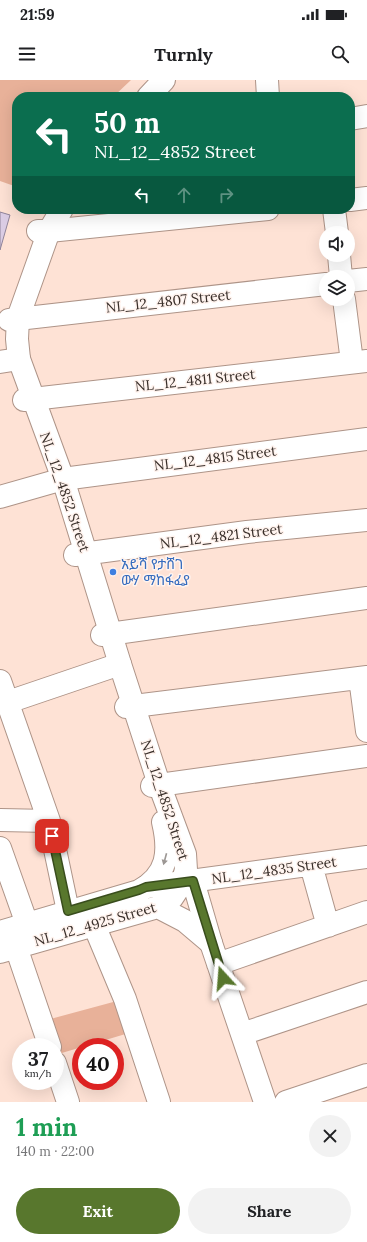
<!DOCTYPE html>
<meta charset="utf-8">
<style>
body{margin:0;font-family:Lora,"Noto Sans Ethiopic",serif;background:#f2f2f2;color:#202124;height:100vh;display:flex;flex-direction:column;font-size:15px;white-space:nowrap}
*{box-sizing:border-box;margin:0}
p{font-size:13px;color:#757577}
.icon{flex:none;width:22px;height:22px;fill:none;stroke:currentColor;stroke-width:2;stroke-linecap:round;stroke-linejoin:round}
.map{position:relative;height:1022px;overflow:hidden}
.details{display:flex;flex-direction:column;background:#fff;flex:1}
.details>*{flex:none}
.banner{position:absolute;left:12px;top:12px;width:343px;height:122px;border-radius:16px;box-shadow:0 4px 16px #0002;background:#0b6e4f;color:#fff;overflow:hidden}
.controls{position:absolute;left:319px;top:146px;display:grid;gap:8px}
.controls a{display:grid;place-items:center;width:36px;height:36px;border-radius:50%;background:#fff;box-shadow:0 4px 16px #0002;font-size:20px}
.speed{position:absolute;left:12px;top:958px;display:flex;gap:8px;font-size:20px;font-weight:700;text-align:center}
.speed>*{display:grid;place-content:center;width:52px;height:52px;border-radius:50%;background:#fff;box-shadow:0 4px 16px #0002;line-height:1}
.speed small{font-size:10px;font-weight:400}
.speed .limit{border:6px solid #d22;background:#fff;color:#111}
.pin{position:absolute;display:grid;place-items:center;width:34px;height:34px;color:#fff;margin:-17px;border-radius:8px;box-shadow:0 2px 6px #0006}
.me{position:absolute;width:44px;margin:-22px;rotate:341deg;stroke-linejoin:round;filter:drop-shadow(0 0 3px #0008)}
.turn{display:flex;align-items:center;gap:14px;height:84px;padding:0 16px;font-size:18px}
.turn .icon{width:52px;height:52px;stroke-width:2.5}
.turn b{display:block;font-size:28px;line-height:34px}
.lanes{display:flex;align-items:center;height:38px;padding:0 16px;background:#0003;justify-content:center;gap:20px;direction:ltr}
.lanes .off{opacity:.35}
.round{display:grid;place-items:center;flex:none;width:42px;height:42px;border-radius:21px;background:#f2f2f2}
.overview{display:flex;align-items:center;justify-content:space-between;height:68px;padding:0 16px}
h1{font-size:24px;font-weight:800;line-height:30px;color:#1e9e55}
.action{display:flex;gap:8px;margin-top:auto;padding:8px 16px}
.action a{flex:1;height:46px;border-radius:24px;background:#58772d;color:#fff;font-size:16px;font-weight:800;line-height:46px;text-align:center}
.action a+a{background:#f2f2f2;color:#202124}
.status{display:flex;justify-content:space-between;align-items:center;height:28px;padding:0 20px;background:#fff;direction:ltr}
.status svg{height:11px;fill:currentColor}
header{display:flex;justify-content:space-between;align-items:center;height:52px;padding:0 16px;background:#fff;font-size:18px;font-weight:800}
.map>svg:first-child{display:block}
.green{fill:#e8b199}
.building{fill:#dacce4;stroke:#8f8399}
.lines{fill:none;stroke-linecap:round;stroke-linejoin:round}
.minor-casing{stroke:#ae9488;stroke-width:24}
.major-casing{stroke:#ae9488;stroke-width:24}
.minor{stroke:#fff;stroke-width:22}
.major{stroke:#fff;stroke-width:22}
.oneway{fill:#9c9794}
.route-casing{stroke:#394d1d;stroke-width:10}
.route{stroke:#58772d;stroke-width:7}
.shop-dot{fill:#3f7fe0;stroke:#fff3ee;stroke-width:1.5}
.labels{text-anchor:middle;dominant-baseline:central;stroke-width:3;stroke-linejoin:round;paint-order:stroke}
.street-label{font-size:14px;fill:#392f2a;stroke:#fff3ee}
.shop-label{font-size:14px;fill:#366cbe;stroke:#fff3ee;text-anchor:start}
</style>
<div class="status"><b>21:59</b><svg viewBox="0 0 49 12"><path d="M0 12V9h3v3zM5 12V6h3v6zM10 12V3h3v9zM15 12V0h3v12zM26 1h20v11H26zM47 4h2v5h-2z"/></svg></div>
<header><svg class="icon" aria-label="menu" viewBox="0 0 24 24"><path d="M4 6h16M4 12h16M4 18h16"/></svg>Turnly<svg class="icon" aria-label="search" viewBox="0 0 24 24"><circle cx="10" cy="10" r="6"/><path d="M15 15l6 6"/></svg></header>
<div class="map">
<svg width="367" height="1022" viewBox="0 0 367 1022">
<rect width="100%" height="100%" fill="#fee2d5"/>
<path class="green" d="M0,0H131L113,17H17V107L0,101Z
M128,918L139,950L55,975L43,941Z"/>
<path class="building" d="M0,132L10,135L0,170Z"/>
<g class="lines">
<g class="minor-casing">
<path id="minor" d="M267,0L268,17
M350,39L367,36
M350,120L367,118
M334,129L337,153
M38,151H49L268,129
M339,175L341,197
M348,201L367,199
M344,219L352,282
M9,240L326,204
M0,282L19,279
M24,320L367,281
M0,417L63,399L367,359
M75,475L247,452L367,440
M102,555L367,518
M360,598L367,651
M0,601L49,741L68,831
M8,622L120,584
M126,627L367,597
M152,706L367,676
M0,740L49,741
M0,768L27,844
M311,785L328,846
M193,801L211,863L265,1022
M146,807L367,777
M94,845L125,919L159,1022
M16,867L50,967
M218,884L367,832
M242,954L367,912
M55,983L68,1022
M286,1022L367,995"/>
</g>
<g class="major-casing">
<path id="major" d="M148,17L164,0
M158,827L185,841L211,863
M0,852L139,811C168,795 170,772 163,742
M0,872L158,827L172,818L182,803L186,790L185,774L159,704L120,584L63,399L19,279L17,259L18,238L49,151L62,129"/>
</g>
<use href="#minor" class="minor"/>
<use href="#major" class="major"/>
</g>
<defs><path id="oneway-solid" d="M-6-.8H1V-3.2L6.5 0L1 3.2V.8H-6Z"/></defs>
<use class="oneway" href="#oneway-solid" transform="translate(165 779) rotate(105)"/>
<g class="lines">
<g class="route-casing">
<path id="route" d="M52,756L68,831L139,810L146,807L193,801L223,898"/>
</g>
<use href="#route" class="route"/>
</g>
<circle class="shop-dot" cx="113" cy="492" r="4"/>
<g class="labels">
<g class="street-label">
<text transform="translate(168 221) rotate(-6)">NL_12_4807 Street</text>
<text transform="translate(195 300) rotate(-6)">NL_12_4811 Street</text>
<text transform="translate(215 378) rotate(-7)">NL_12_4815 Street</text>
<text transform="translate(65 412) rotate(71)">NL_12_4852 Street</text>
<text transform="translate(221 456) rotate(-7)">NL_12_4821 Street</text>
<text transform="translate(165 720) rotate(72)">NL_12_4852 Street</text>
<text transform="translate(274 790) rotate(-8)">NL_12_4835 Street</text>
<text transform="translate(95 844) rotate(-16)">NL_12_4925 Street</text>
</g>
<g class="shop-label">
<text x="121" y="484">አይሻ የታሸገ<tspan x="121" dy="16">ውሃ ማከፋፈያ</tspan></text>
</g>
</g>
</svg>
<div class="controls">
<a><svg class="icon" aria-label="sound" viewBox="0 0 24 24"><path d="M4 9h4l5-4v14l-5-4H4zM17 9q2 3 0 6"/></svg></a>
<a><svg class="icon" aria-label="layers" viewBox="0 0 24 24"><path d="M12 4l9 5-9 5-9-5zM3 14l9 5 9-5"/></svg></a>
</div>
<div class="speed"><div>37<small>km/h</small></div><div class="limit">40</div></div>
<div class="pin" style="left:52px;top:756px;background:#d93025"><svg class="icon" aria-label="arrive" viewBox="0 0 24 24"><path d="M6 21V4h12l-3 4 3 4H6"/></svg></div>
<svg class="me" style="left:223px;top:898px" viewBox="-20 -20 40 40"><path d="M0-17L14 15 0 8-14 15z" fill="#58772d" stroke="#fff" stroke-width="4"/></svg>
<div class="banner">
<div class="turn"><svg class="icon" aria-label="left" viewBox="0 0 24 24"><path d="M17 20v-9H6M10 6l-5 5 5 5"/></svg><div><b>50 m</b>NL_12_4852 Street</div></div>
<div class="lanes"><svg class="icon" aria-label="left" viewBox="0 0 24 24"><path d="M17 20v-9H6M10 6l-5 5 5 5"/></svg><svg class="icon off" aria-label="ahead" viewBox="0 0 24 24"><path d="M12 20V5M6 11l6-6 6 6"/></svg><svg class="icon off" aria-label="right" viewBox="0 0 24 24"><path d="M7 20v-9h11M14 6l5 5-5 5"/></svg></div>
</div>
</div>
<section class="details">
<div class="overview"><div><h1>1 min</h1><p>140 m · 22:00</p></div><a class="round"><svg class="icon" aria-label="close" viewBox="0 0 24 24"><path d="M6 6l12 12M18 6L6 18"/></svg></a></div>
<div class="action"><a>Exit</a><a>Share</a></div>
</section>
